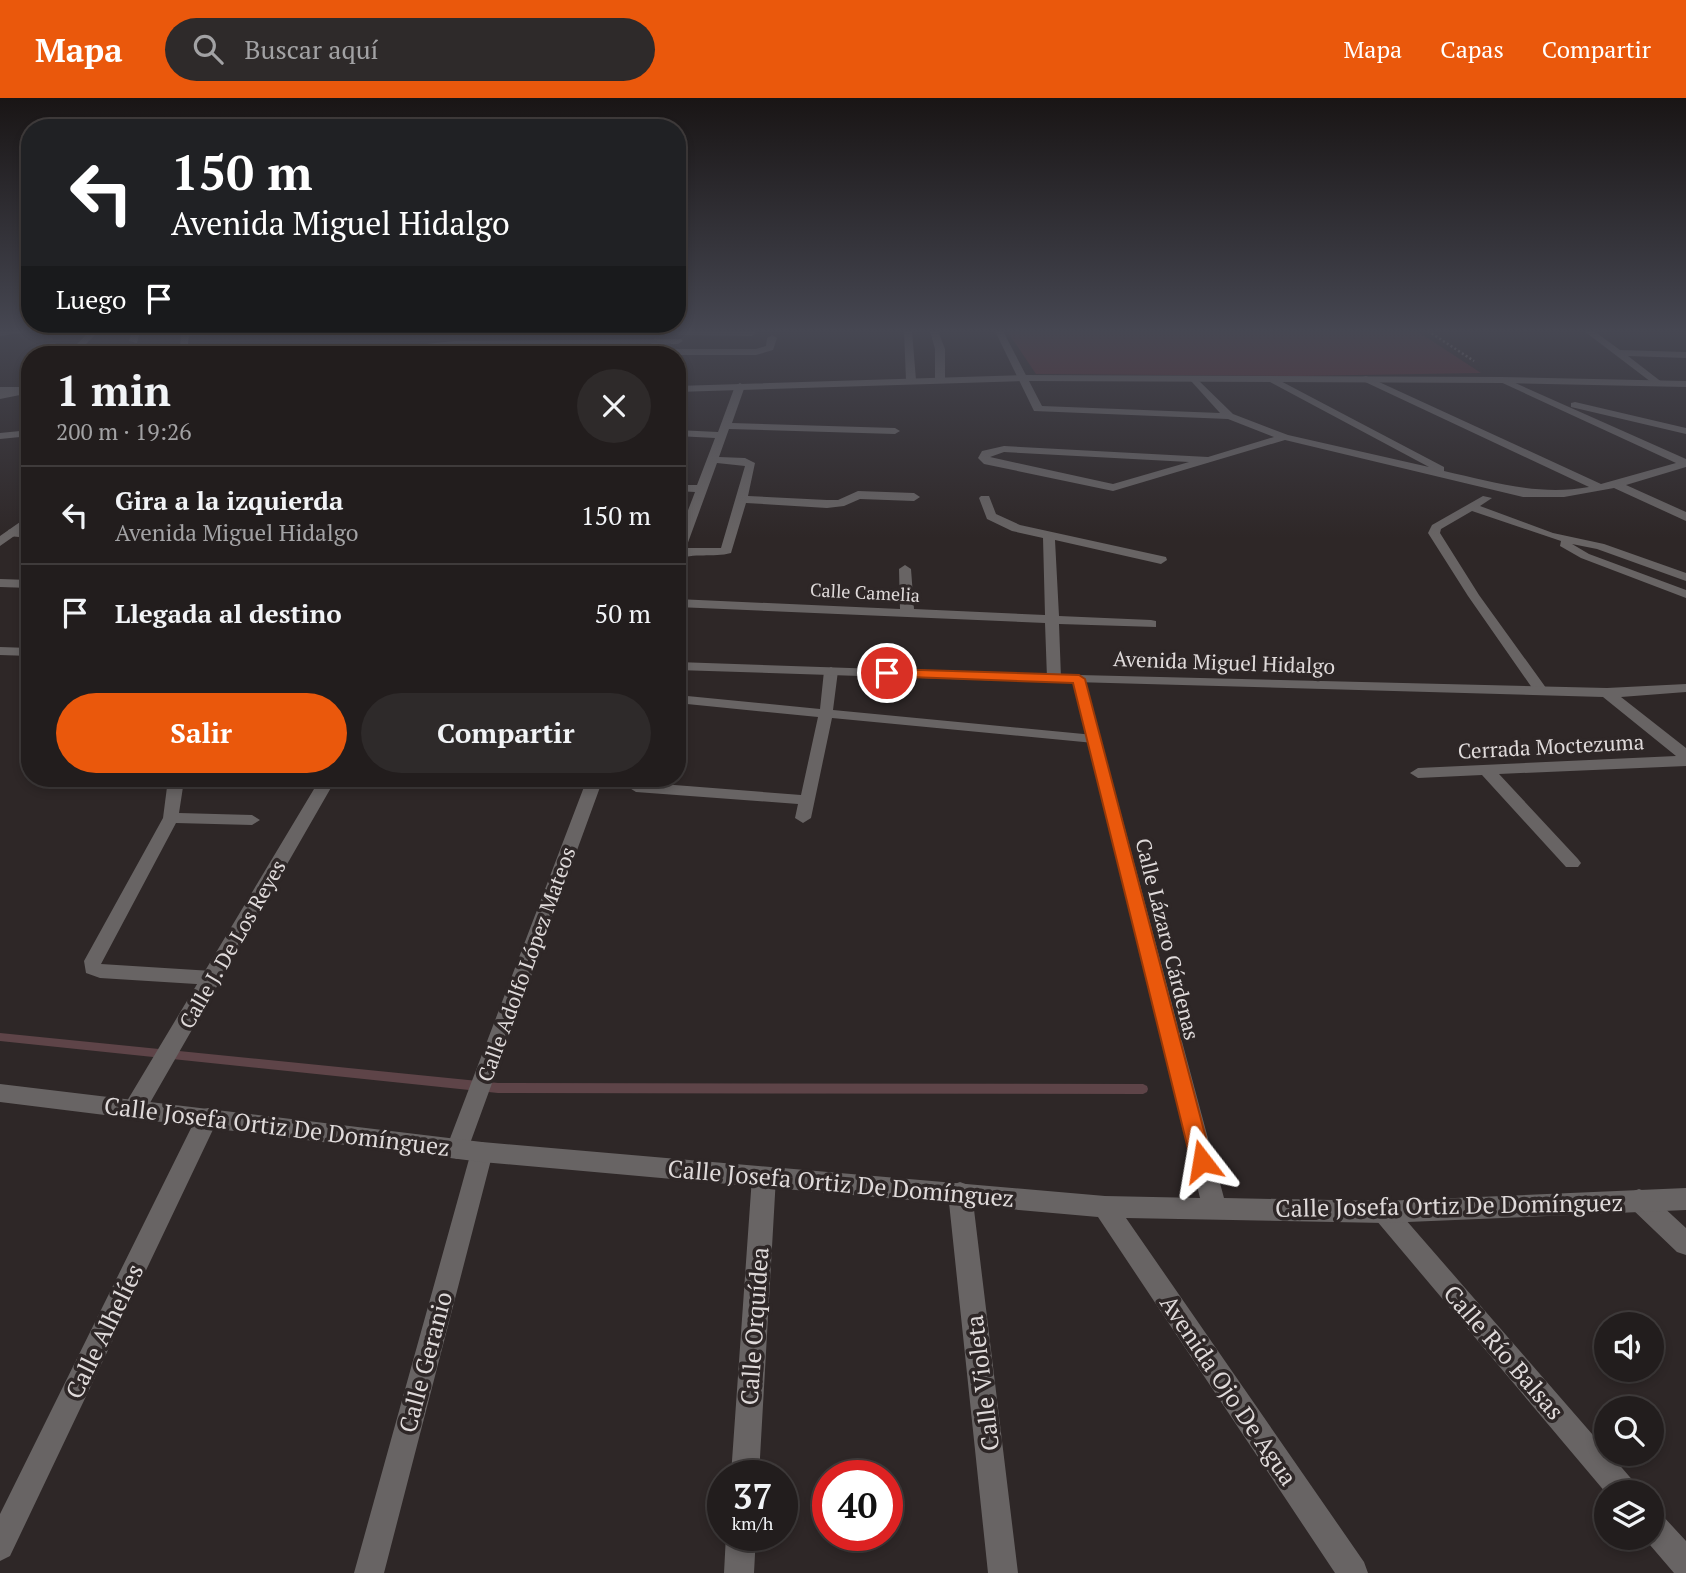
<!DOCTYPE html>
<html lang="es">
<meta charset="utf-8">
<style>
body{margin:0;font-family:"PT Serif",serif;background:#2e2a2a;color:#f1f3f6;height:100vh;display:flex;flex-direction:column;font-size:26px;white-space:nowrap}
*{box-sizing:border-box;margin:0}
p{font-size:23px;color:#a2a2a4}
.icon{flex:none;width:38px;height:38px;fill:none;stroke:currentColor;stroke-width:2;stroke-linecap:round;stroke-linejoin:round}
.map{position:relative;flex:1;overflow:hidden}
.details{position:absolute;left:21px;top:248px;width:665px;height:441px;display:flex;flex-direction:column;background:#221d1d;border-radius:28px;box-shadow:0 4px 10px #0003,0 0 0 2px #3f3b3b}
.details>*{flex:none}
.guide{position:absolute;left:21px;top:21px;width:665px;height:214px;border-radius:28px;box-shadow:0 4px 10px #0003,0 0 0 2px #3f3b3b;background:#202124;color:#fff;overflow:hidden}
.buttons{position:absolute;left:1594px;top:1214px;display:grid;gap:14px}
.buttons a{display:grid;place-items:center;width:70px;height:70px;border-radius:50%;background:#221d1d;box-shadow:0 4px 10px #0003,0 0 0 2px #3f3b3b;font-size:35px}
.speed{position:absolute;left:707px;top:1362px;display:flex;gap:14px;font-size:35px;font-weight:700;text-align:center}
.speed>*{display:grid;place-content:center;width:91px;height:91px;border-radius:50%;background:#221d1d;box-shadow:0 4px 10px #0003,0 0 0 2px #3f3b3b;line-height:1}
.speed small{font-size:18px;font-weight:400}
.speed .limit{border:10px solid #d22;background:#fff;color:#111}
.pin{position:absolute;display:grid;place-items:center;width:60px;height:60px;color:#fff;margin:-30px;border:4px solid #fff;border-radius:50%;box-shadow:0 2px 7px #0007}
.me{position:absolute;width:77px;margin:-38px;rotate:346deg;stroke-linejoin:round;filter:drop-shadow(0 0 5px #0008)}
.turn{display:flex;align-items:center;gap:24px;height:147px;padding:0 35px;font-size:32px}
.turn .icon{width:91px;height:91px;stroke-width:2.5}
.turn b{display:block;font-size:49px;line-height:60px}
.then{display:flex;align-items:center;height:66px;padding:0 35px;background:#0003;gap:14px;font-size:26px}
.round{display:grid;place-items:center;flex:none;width:74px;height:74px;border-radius:37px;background:#2e2a2a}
.summary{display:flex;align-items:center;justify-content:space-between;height:119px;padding:0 35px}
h1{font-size:42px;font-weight:700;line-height:52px}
.button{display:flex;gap:14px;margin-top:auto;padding:14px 35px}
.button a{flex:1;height:80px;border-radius:42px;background:#ea580c;color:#fff;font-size:28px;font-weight:700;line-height:80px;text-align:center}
.button a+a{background:#2e2a2a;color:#f1f3f6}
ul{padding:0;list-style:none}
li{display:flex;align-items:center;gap:21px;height:98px;padding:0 35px;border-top:2px solid #3f3b3b}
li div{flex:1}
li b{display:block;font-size:26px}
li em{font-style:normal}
header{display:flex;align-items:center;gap:42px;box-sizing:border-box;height:98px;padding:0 35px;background:#ea580c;color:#fff}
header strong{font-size:33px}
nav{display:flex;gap:38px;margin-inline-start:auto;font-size:24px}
.search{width:490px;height:63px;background:#2e2a2a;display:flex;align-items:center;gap:18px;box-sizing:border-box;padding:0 24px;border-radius:38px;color:#a2a2a4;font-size:26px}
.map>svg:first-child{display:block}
.green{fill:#5b2a31}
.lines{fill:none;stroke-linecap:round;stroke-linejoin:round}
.stream{fill:#5e4448;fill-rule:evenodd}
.path{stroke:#867f7f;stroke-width:2.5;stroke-dasharray:2 2.5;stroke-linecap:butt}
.service{fill:#686464;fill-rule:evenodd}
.minor{fill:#686464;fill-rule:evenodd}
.tertiary{fill:#686464;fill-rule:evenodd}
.route{fill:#ea580c;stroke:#983908;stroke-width:2}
.labels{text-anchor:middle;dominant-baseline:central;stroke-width:7;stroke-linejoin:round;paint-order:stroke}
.far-street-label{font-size:18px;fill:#dfdada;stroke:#2e2727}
.street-label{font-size:21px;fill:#dfdada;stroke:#2e2727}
.near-street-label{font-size:24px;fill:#dfdada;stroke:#2e2727}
</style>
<header>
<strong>Mapa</strong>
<div class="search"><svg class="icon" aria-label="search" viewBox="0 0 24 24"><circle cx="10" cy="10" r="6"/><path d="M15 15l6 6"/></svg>Buscar aquí</div>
<nav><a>Mapa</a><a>Capas</a><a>Compartir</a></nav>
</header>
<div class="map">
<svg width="1686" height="1475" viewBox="0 0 1686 1475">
<rect width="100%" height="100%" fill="#2e2727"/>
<path class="green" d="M1007,233H1417L1481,275L1296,278L1036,276Z"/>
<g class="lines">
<path class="stream" d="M0,935L498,985L1143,986L1147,988L1148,991L1147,994L1143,996L498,995L0,943Z"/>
<path class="path" d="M1428,233L1474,263"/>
<path class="service" d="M1483,398L1492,400L1480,408L1553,435L1604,446L1686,475V483L1597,451L1572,446L1589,456L1686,492V500L1581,460L1560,448L1561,443L1472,413L1441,431L1440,435L1479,497L1549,594L1547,597H1537L1468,498L1428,435L1432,427Z
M831,569L838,573L833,612L1094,637L1101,641L1094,645L832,620L811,720L803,725L795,720L798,706L636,694L628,689L636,684L801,697L818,619L677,605V597L820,611L824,573Z
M173,681H187L183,689L179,715L252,717L260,722L252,727L176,725L101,866L212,873L218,875L221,880L218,885L212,887L100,880L86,875L84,863L163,720L167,689Z"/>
<path class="minor" d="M0,233H34L0,238Z
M132,233H140L137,245L129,243Z
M181,233H235L231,236L189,238L188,246L211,257H200L180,249Z
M755,233L756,235L752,238L678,237L674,234Z
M904,233H912L916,282L911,285L906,282Z
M930,233H938L945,251V281L940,284L935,281V251Z
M995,233H1003L1042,308L1220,315L1191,283V279L1194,278L1233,316L1288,337L1429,369L1270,284L1268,282L1273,279L1444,369V373C1493,384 1538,398 1589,389L1363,283V279L1366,278L1601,386L1676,365L1496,282L1504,280L1686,361V369L1626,387L1686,414V423L1614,390L1564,399H1523L1285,342L1113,393L984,366L978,360L982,353L1004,348L1208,359L1274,339L1228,321L1034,313ZM1004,354L1189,364L1113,386L990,359Z
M1584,233H1594L1620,252L1686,254V260L1628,258L1663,285L1655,287Z
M772,237L777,240L773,252L756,257H675L670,254L675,251H756L766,248L767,240Z
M681,241L683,243L678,246L454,249L376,257H347L352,254L454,243Z
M740,285L745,288L732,325L895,330L900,333L895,336L729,331L719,359L745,360L755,365L748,398L827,402H838L858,393L914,395L920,399L914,403L860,401L844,408L827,410L746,405L731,455C713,460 693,454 677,462V441L695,394L677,393V387H697L715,340L677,338V332L718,334L735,288ZM717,365L745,368L721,450H686Z
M29,289L30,295L0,301V295Z
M1575,304L1686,330V336L1571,309V305Z
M30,332V338L0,341V335Z
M981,398H989L996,416L1020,427L1166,459L1167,462L1161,466L1055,442L1059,518L1151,522L1156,523V529L1059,526L1061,580L1054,584L1047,580L1045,525L677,509V501L900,511L899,471L905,467L911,471L914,511L1045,517L1043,440L1012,433L987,421L979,400Z
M12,431L30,432V440L8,438V432Z
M0,481L30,482V490L0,489Z
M0,549L30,550V558L0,557Z
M1079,577L1607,590L1686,586V594L1621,599L1686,650V668L1499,676L1578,761L1581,765L1578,769H1566L1482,677L1418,680L1410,675L1418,670L1676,658L1603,599L1074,584L1072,581Z
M320,681H336L143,1017L135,1019L127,1017L124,1010L127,1003Z
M587,681H603L468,1051L465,1058L457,1061L449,1058L446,1051Z
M208,1010L216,1012L219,1019L10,1458L0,1463V1416L200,1012Z
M482,1044L490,1047L493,1054L384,1475H354L471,1054L474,1047Z
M764,1069L772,1072L776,1079L759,1377H731L752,1079L756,1072Z
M960,1084L968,1087L972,1095L1018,1475H988L948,1095L952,1087Z
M1639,1091L1647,1094L1686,1130V1157L1677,1154L1631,1110L1627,1102L1631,1094Z
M1384,1103L1392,1106L1606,1352V1356H1610L1635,1385L1639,1395H1606L1376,1122L1372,1114L1376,1106Z
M1652,1412L1662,1417L1686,1443V1475H1674L1644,1440H1652Z
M726,1437H756L754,1475H724Z"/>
<path class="tertiary" d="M90,233H99L75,257H66Z
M1023,277L1501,279L1686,283V289L1501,285L1023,283L677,294V288Z
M0,289H30V295H0Z
M30,417V427L0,448V438Z
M677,564L1084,578L1224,1100L1384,1103L1686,1090V1112L1384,1125L1126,1120L1364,1464L1368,1475H1335L1098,1119L482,1064L0,1004V986L482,1044L1105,1098L1200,1100L1073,585L677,572Z"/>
</g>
<linearGradient id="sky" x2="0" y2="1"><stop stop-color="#191515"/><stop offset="0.53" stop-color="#464752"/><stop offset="1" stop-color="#464752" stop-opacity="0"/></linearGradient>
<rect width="1686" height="440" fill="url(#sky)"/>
<path class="route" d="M887,571L1079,577L1085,581L1212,1063L1209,1070L1202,1073L1194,1070L1191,1063L1073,585L882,578L880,575Z"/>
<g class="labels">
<g class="far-street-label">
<text transform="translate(865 494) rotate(3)">Calle Camelia</text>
</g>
<g class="street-label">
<text transform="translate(1224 564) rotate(2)">Avenida Miguel Hidalgo</text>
<text transform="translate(1551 648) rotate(-3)">Cerrada Moctezuma</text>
<text transform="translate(1168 841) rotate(76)">Calle Lázaro Cárdenas</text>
<text transform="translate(232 846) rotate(-60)">Calle J. De Los Reyes</text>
<text transform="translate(526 866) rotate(-70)">Calle Adolfo López Mateos</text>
</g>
<g class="near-street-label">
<text transform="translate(277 1028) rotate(7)">Calle Josefa Ortiz De Domínguez</text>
<text transform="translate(841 1085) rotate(5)">Calle Josefa Ortiz De Domínguez</text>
<text transform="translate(1449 1107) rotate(-1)">Calle Josefa Ortiz De Domínguez</text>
<text transform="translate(754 1228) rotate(-86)">Calle Orquídea</text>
<text transform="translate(104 1233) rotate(-64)">Calle Alhelíes</text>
<text transform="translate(1504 1254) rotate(49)">Calle Río Balsas</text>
<text transform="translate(425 1264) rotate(-75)">Calle Geranio</text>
<text transform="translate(982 1285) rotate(-97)">Calle Violeta</text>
<text transform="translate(1229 1292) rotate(56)">Avenida Ojo De Agua</text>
</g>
</g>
</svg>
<div class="buttons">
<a><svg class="icon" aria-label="sound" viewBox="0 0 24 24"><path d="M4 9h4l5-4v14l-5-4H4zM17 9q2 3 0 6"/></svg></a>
<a><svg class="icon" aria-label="search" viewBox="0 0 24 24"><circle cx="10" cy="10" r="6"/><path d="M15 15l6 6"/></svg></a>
<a><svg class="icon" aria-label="layers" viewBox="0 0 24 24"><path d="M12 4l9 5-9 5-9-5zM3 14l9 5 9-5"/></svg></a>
</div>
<div class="speed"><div>37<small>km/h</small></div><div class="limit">40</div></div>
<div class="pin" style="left:887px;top:575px;background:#d93025"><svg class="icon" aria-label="arrive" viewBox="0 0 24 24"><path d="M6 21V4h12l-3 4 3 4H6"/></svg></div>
<svg class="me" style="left:1202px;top:1063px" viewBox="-20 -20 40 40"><path d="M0-17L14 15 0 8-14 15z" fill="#ea580c" stroke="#fff" stroke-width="4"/></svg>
<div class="guide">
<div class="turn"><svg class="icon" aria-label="left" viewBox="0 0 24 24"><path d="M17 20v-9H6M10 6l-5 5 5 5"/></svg><div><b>150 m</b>Avenida Miguel Hidalgo</div></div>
<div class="then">Luego<svg class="icon" aria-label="arrive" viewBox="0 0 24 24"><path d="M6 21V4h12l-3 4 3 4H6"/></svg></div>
</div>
<section class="details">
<div class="summary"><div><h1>1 min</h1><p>200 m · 19:26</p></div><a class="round"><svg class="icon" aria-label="close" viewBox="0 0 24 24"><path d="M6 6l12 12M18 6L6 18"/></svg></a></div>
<ul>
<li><svg class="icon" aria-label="left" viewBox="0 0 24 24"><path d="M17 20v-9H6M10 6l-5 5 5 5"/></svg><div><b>Gira a la izquierda</b><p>Avenida Miguel Hidalgo</p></div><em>150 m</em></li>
<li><svg class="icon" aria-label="arrive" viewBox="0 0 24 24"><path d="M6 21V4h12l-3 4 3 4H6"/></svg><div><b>Llegada al destino</b></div><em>50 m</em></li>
</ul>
<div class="button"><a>Salir</a><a>Compartir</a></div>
</section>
</div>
